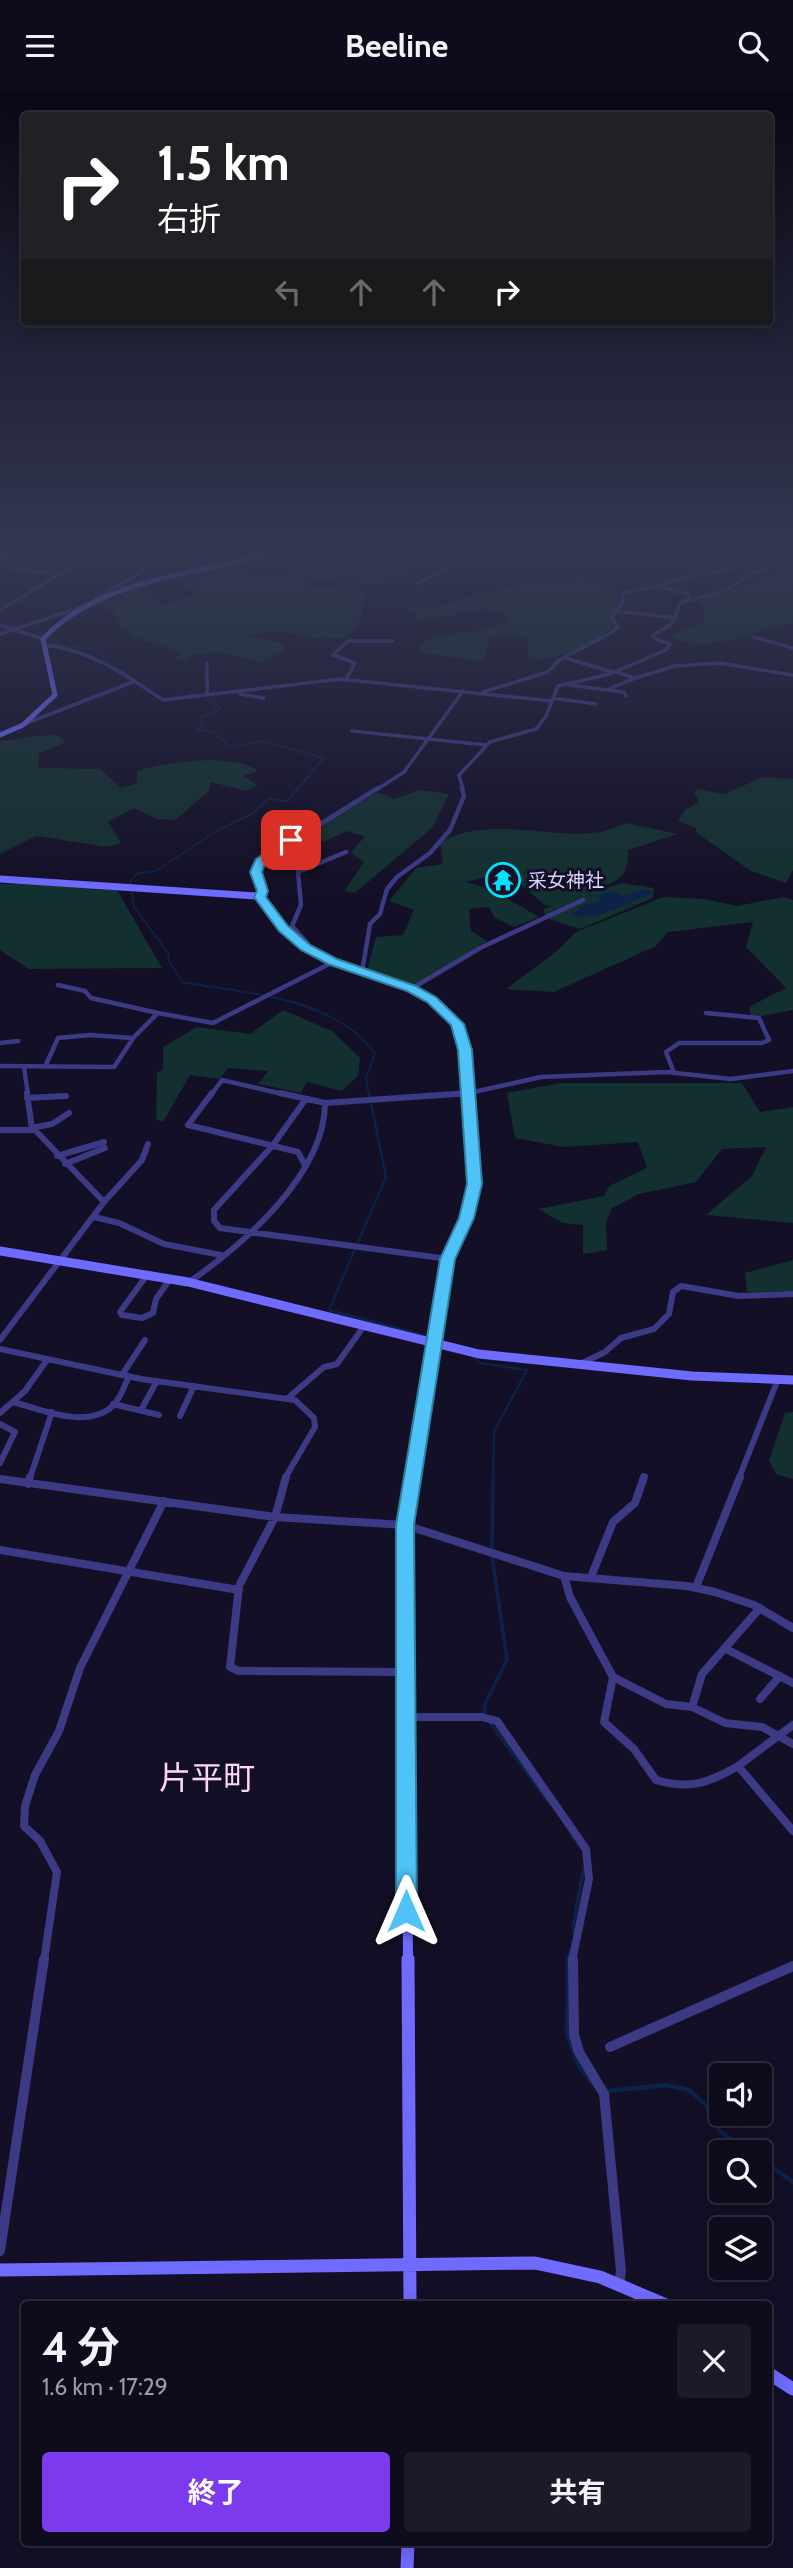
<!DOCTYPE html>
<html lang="ja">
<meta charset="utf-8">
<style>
body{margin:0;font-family:Cabin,"Noto Sans JP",sans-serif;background:#1c1929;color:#f1f3f6;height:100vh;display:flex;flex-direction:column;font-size:26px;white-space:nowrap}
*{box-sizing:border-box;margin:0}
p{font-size:23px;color:#9b9ba3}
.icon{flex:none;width:38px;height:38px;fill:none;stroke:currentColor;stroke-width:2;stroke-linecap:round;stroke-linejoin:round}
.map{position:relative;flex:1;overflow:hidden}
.panel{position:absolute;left:21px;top:2210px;width:751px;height:245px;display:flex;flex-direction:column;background:#0e0b1c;border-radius:7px;box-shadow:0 4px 18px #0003,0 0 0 2px #2e2b3b}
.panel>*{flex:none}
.hud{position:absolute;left:21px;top:21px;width:752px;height:214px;border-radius:7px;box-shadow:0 4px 18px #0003,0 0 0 2px #2e2b3b;background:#202124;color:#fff;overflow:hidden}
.tools{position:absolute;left:709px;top:1972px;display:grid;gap:14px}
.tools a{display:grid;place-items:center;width:63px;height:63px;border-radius:7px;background:#0e0b1c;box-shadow:0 4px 18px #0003,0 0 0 2px #2e2b3b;font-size:35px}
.pin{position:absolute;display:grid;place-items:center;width:60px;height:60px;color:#fff;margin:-30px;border-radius:14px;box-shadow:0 4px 10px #0006}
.me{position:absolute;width:77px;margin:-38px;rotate:0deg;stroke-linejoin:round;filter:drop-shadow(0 0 5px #0008)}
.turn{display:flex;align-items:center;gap:24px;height:147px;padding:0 21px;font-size:32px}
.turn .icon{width:91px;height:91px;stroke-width:2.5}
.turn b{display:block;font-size:49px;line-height:60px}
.lanes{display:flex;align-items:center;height:66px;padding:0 21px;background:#0003;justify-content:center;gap:35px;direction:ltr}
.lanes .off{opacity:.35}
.round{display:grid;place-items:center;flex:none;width:74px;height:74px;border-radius:7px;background:#1c1929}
.overview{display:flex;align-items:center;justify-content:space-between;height:119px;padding:0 21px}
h1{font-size:42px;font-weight:700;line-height:52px}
.action{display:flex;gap:14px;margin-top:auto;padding:14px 21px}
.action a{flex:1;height:80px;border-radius:7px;background:#7c3aed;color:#fff;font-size:28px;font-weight:700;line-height:80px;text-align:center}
.action a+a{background:#1c1929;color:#f1f3f6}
header{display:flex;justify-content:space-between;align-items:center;height:91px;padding:0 21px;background:#0e0b1c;font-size:32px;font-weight:700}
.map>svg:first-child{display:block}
.green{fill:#12302f}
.water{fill:#0c2248}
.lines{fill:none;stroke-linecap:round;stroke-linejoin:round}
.stream-far3{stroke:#0c2248;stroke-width:2}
.stream-far2{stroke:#0c2248;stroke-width:2.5}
.stream-far1{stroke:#0c2248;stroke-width:3.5}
.stream{stroke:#0c2248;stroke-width:4.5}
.river{fill:#0c2248;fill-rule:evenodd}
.street-far4{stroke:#3d3a85;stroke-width:3.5}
.street-far3{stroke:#3d3a85;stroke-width:4.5}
.street-far2{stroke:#3d3a85;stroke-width:6}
.street-far1{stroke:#3d3a85;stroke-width:8}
.street{stroke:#3d3a85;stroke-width:10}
.secondary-far4{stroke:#6f6bff;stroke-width:5}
.secondary-far3{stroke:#6f6bff;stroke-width:7}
.secondary-far2{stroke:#6f6bff;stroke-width:9}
.secondary-far1{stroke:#6f6bff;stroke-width:10}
.secondary{stroke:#6f6bff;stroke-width:13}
.route{fill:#4fc3f7;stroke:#337fa1;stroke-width:2}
.labels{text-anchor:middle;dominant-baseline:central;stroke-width:6;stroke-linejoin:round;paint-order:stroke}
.far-poi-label{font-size:19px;fill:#d9d4ff;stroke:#130f26;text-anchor:start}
.near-quarter-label{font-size:32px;fill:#ffd6f0;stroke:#130f26}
</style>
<header><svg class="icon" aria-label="menu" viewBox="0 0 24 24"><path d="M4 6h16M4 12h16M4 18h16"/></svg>Beeline<svg class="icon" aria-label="search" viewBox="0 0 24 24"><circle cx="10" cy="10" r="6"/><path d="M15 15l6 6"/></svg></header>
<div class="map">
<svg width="793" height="2477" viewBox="0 0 793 2477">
<rect width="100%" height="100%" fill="#130f26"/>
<path class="green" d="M391,456C412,468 414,458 435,456C444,455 454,456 464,456L446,470L427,473L383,493L309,489L304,497L354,499L367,504L357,536L345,546L324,548L275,540L249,545L286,553L279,563L259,572L223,561L196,563L185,569L175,568L180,563L178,560L144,550L120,538L114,521L102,516C112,508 133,495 146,502C152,505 154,509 161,512H171L199,502L182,493L183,490L228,479L285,484L304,461L315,457Z
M656,456H770L697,482Z
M793,473V532C752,538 710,566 669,545L705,530V519L696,510L728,500Z
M579,486L596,488L618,501V513L611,527L613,535C603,550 546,576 529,566L527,548C515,542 502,543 490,549L482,571L418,561C428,531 486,552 508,526L486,518L418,530L414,528L417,521L408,519L410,517L434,518L477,503L511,497L522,490Z
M55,643L66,651L39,662L38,677L100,678L121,697L137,692V680C166,671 233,661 258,680L243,685L257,694L246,700L211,691L209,700L175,729L157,728L134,717L108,731L121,752L107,756L36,745L0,763V650Z
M764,686L793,688V779L786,792L751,780L697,742L696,737L678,730L685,719L699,711L694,701L697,698L724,703Z
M420,699L449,703L433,736L355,802L344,800L364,771L351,762L365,745L346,740L324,751L307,742L378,701L394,708Z
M626,732L678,743L628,759C628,782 623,789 601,796L590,776L586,778L597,800L622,792L654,797L653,807L580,838L546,827L543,818L553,815H546L506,781L466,791L491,798L539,826L514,836L495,827L489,816L469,818L471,840L487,850L412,896L366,883L376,846L403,844L414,819L389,810L416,777L443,773L440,752C484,723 552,749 600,741C609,739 618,735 626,732Z
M46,792L117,799L162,877L29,878L0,859V793Z
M663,806L705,808L737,815L784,806L793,809V919L751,927L749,916L786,897L746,856L753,831L668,841L656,855L554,901L506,898L557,860L576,841Z
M283,919L332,940L360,967L358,985L342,1000L307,991L301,1002L258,993L268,980L228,977L220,988L190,984L163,1031L156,1028L157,982L163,978V956L197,936L250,943Z
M561,992H742L760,1021L793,1016V1132L706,1124L752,1085L766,1056L722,1058L696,1091L639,1103L612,1117L606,1132L607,1159L583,1163V1134L563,1132L538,1118L604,1105L609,1095L647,1077L638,1051L564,1056L515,1047L507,1002Z
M793,1169V1200L747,1201L745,1182Z
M793,1321V1388L776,1383L769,1369L785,1322Z"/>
<path class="water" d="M649,798L652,802L647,805C624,812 594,832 571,824L586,813L600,811L599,804L615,801L624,805Z"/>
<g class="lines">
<path class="stream-far3" d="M116,504L253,470L279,460
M67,530L104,510
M48,545L47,549L52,553L92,558L137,591
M183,605L198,603L221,617L199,628L204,632L198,638L214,642L230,656L262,650L324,667L287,710L268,708L253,722L218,739L156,780L136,783L130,791L134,816L168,862L169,870L182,891C247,903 332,905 375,962L366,988L369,1004"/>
<path class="stream-far2" d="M369,1002L386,1086L329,1219L434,1247
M471,1264L480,1272L527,1279L494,1341L493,1387"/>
<path class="stream-far1" d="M492,1459L493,1386
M484,1624L485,1613L507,1569L492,1465
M488,1629L551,1714
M572,1745L581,1757
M575,1842L573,1835L584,1776
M567,1870L570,1861"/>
<path class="stream" d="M568,1868L567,1944L580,1977L595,1995
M607,2000L667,1994L689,1999L705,2013L719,2039L749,2062
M760,2067L793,2091"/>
<path class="river" d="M40,456H50L0,477V472Z"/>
<path class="street-far4" d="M493,456L554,460
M0,472L16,478L59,483
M417,493L489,456
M658,495C692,482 728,481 762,469C774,465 779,460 793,461
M95,508L182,456
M0,519L105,456
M616,520L677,527
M0,534L43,548
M0,543L91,513
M754,546L793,557
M43,554C88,557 127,585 163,609L340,588L552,610
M565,567L613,581
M207,572V604
M616,581L635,587L675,575L720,572L793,584
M346,589L355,572L333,564L348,550H393
M569,594L624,601L626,605
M611,597L636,587
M483,601L548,581L559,569L611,542L618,536L612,527L622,512L623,502L658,495L688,503L690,509
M240,603L264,607
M553,607L596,613
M24,633L133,591
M352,640L486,654
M376,699L404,681L463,600
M463,699L459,684L490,651L536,638L546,625L558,595L610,583L666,559L670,553L655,548L653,544L672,533L680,512L726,499L755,481L793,468"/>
<path class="street-far3" d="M260,806C264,793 255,784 260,771L378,697
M306,856L308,853L292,835L301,814L298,781L346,761
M362,881L370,833L380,823L387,798L397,786L430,762L450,739L464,705L462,697
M58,894L85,900L91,907L158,922
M411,898L480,857L583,809
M0,952L18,950
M0,975L114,976L134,946L158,922L213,932L333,871
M24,976L28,1004
M45,976L58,947L90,944L132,947
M674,982L666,961L679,952H762L769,949L759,927L706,922
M211,1004L222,989L287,1004
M446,1004L469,1002L541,986L666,981L731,988L793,980"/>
<path class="street-far2" d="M27,1002L32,1038
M212,1002L188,1034L298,1061L305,1074
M280,1002L325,1012L470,1002
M27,1007L66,1005
M305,1009L273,1054L214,1119V1130L220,1137L448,1168
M31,1037L52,1033L69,1022
M0,1039H35L104,1111L0,1249
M57,1065L104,1051
M65,1073L105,1057
M104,1111L142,1069L148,1053
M94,1126L119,1132L164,1153L221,1164
M147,1184L120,1221L122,1224L142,1227L153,1222L156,1208L170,1188
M189,1191C244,1153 325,1083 325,1012
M0,1258L141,1288L295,1309L314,1327L315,1336L285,1387
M580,1273L605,1261L621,1247L654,1238L669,1223L673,1201L681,1195L739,1205L793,1203
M122,1284L145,1249
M289,1306L324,1276L337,1273L364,1235
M13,1311C40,1318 83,1337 109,1318C119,1311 124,1296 129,1285
M113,1313L159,1324
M141,1319L157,1290
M0,1322L25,1300L47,1269
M180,1325L194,1295
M0,1333L15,1341L0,1372
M30,1387L52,1321
M739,1387L778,1288"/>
<path class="street-far1" d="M286,1386L275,1426L239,1495L230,1576L239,1580L404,1581
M0,1388L275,1426L405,1434L564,1485L687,1495L715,1501L754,1514L793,1537
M28,1393L30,1386
M0,1459L239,1499
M564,1485L570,1506L613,1586L666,1613L692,1616L725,1632L762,1636L793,1653
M591,1486L613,1431L635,1412L644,1386
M696,1496L740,1386
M726,1558L793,1592
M613,1586L604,1631L634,1658L656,1689C689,1699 709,1692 738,1675
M760,1608L780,1585
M692,1616L702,1583L760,1517
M405,1626H482L497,1630L586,1758L589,1788L572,1870
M793,1634L738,1675L793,1740
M44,1870L57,1781L40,1750L24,1735L25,1715L35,1684L59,1640L80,1577L164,1410"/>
<path class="street" d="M573,1868L574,1944L579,1961L604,2003L621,2180L619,2193
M610,1956L793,1875
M0,2160L44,1868"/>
<path class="secondary-far4" d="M0,466L26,456
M0,644L23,634L55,604L43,548C104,483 205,486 284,456"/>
<path class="secondary-far3" d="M0,788L256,805C270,811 274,825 283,837C289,844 300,852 308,857C347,883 437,893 458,935C468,956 467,981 468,1004"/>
<path class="secondary-far2" d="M0,1160L188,1191L479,1263L692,1285L793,1289
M413,1387L448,1168L467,1127L475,1093L468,1002"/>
<path class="secondary-far1" d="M408,1870L405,1434L413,1386"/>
<path class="secondary" d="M408,1868L410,2214
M0,2179L535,2172L600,2186L666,2214
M768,2282L793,2298
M407,2477L408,2452"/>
</g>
<linearGradient id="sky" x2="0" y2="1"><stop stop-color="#0a0815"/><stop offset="0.57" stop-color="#333752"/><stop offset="1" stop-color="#333752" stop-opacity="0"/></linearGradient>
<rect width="793" height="803" fill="url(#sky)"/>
<path class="route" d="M287,747L297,749L265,773L262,781L268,800L266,806L288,835L310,854L337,868L416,895L436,906L464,933L472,959L482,1093L474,1127L455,1168L414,1434L417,1820L414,1826L406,1829L399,1826L396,1820V1434L440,1168L459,1127L467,1093L458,959L451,934L427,911L407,900L328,873L301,859L279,840L254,806L257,800L250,781L256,768Z"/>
<defs>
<g id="temple-ring" transform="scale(1.75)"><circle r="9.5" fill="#130f26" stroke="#00e5ff" stroke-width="1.5"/><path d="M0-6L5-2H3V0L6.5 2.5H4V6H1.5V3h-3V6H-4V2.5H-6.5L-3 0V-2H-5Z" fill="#00e5ff"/></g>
</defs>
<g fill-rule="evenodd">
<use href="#temple-ring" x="503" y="789"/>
</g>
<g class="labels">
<g class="far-poi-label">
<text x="528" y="789">采女神社</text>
</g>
<g class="near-quarter-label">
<text x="207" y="1686">片平町</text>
</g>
</g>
</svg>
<div class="tools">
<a><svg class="icon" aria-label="sound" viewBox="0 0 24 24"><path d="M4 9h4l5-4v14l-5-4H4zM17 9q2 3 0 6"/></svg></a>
<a><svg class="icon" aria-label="search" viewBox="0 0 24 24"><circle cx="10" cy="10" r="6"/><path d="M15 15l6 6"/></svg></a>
<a><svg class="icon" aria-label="layers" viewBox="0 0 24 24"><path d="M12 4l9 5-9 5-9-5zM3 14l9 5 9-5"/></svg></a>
</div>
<div class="pin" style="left:291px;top:749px;background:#d93025"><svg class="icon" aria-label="arrive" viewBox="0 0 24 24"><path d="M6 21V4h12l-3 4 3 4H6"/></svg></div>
<svg class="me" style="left:406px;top:1820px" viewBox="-20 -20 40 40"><path d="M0-17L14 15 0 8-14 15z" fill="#4fc3f7" stroke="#fff" stroke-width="4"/></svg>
<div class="hud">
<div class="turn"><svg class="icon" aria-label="right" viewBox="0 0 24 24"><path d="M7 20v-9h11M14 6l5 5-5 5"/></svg><div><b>1.5 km</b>右折</div></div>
<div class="lanes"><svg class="icon off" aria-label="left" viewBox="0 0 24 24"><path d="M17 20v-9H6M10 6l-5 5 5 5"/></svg><svg class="icon off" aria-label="ahead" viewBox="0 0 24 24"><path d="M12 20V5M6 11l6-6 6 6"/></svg><svg class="icon off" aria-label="ahead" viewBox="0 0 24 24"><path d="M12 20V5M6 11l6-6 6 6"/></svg><svg class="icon" aria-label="right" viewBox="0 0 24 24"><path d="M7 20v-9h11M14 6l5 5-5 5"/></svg></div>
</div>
<section class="panel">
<div class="overview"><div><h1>4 分</h1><p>1.6 km · 17:29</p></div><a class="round"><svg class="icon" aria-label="close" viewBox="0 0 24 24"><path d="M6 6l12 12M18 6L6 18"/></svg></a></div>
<div class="action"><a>終了</a><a>共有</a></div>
</section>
</div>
